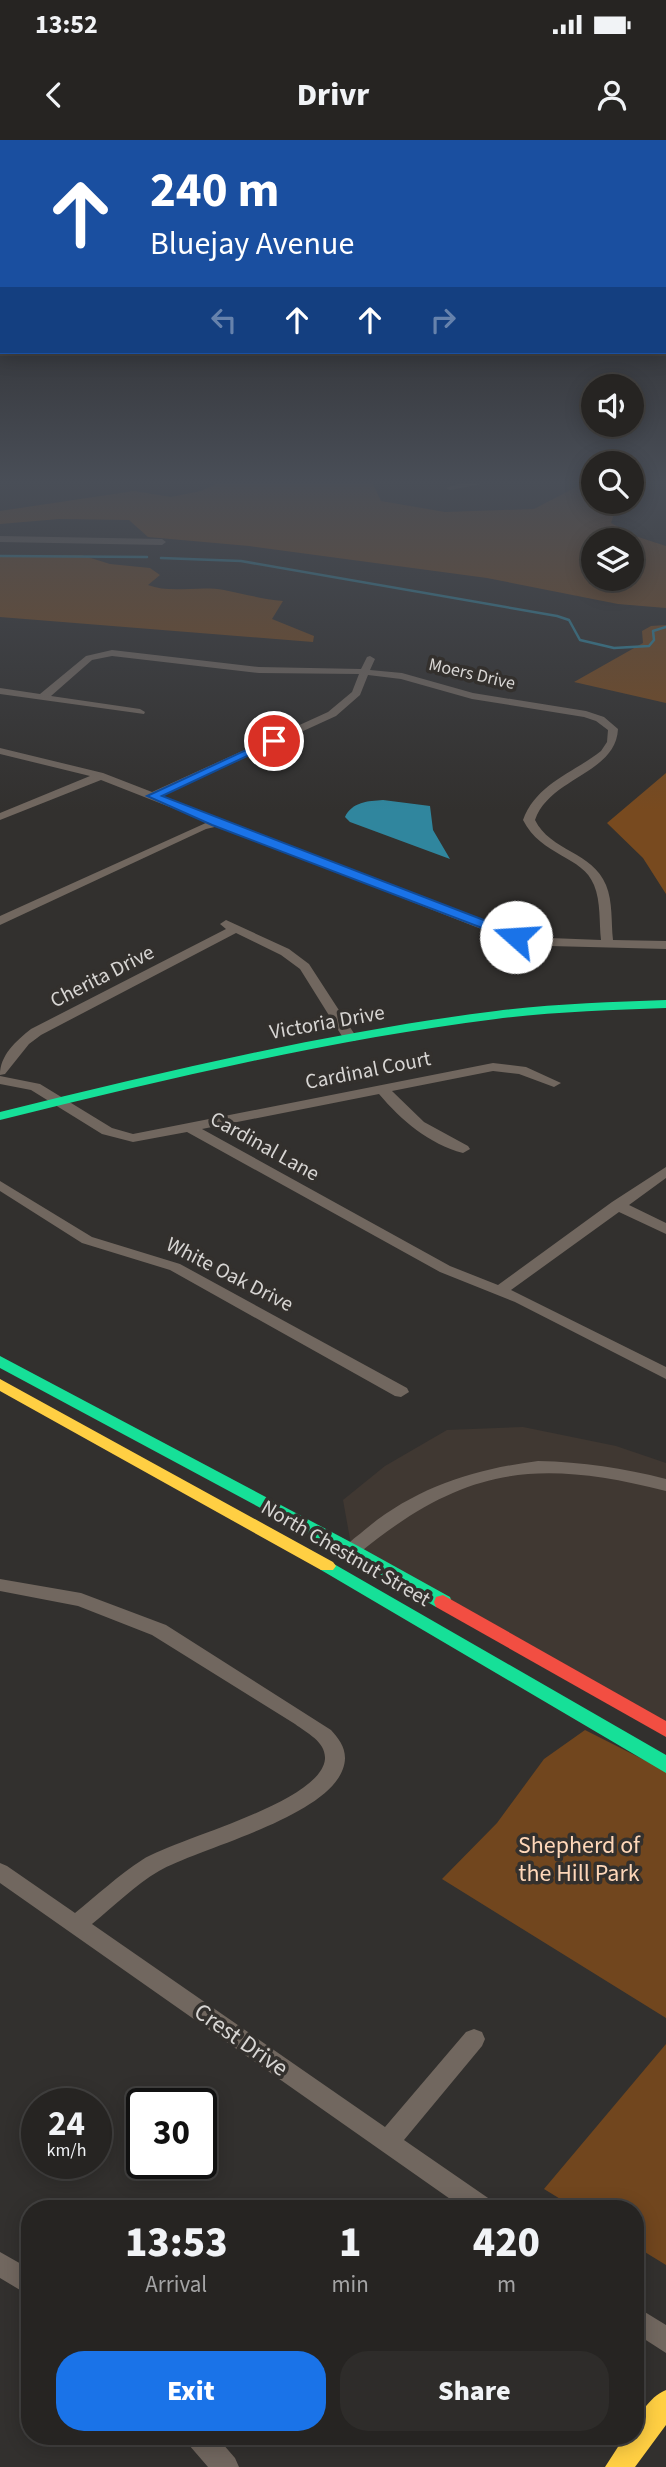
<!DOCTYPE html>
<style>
body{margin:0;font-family:"Source Sans 3",sans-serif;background:#2e2c2a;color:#f1f3f6;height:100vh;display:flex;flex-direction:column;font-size:26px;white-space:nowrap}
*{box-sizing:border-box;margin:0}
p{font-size:23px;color:#a4a4a5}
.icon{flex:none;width:38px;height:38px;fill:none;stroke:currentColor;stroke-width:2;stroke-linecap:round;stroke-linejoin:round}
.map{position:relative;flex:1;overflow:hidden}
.sheet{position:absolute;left:21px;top:2060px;width:623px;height:245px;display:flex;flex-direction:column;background:#262422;border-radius:28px;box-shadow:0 4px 18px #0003,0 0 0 2px #424140}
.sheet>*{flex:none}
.guide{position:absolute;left:0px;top:0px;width:667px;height:214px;box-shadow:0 4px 18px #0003,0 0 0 2px #424140;background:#1a4fa0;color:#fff;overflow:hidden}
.fabs{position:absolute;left:581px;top:234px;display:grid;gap:14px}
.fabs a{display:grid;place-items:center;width:63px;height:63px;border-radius:50%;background:#262422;box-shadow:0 4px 18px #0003,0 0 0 2px #424140;font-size:35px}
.speed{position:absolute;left:21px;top:1948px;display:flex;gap:14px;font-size:35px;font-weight:700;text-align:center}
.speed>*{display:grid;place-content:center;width:91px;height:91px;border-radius:50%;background:#262422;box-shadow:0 4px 18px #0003,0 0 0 2px #424140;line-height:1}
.speed small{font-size:18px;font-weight:400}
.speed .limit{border:4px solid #111;border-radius:10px;background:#fff;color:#111}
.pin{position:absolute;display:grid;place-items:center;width:60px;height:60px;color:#fff;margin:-30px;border:4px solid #fff;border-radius:50%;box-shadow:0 2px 7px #0007}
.me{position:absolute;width:77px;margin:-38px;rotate:289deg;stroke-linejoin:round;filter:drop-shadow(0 0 5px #0008)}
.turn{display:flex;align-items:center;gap:24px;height:147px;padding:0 35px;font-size:32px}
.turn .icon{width:91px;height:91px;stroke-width:2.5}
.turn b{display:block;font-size:49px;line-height:60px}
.lanes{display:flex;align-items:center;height:66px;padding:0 35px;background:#0003;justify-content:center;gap:35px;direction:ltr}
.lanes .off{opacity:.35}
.eta{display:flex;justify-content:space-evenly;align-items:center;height:119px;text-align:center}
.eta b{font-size:42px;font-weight:800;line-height:49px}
.button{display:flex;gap:14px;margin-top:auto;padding:14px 35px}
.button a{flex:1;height:80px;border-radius:28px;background:#1a73e8;color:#fff;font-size:28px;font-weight:800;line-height:80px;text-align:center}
.button a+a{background:#2e2c2a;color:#f1f3f6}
.status{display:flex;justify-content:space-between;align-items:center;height:49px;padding:0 35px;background:#262422;direction:ltr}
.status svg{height:19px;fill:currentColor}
header{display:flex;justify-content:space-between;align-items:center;height:91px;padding:0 35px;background:#262422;font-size:32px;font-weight:800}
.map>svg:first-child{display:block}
.built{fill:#403832}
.green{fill:#71461e}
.forest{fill:#784a1f;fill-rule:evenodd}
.water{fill:#30869e}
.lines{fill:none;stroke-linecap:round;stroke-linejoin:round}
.stream{stroke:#30869e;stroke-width:2.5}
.street{fill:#71675f;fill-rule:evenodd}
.fast{fill:#16e098;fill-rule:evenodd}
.slow{fill:#ffcf43;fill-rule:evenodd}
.jam{fill:#f24e42;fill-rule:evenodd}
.route{fill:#1a73e8;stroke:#114b97;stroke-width:2}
.labels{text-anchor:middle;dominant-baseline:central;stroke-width:7;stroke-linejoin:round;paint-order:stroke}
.far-street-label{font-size:18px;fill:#d7d5d3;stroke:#33302d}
.street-label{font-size:21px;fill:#d7d5d3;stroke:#33302d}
.near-park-label{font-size:24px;fill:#fed7b9;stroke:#33302d}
.near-street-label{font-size:24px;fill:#d7d5d3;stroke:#33302d}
</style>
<div class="status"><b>13:52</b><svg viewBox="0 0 49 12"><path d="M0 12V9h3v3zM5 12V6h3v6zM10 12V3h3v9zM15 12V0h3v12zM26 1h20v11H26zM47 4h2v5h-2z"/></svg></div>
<header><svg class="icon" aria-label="back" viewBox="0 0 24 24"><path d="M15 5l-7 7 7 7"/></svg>Drivr<svg class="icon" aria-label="person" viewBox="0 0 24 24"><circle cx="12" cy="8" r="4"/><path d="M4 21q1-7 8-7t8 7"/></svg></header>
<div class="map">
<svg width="666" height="2327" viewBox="0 0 666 2327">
<rect width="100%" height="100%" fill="#32302e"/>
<path class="built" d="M523,1287L616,1306L666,1323V1590L352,1410L343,1360L385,1326L447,1290Z"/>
<path class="green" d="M585,1590L666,1631V1878L442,1739L497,1683L544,1619Z
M666,1904V2125L635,2106V2068H575L544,2049Z"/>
<path class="forest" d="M216,344H373L381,361L445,372L534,369L582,344H593V362H602L615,371L611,383L635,396L666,406V468L618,464L487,438L249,406L148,397L129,380L59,379L0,384V371L134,351L171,357L201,351ZM593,401H632V439H593Z
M81,415L110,424L150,428L160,435L148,445C171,454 199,445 224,450C244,454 262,459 283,461L272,479L314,496L313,502L0,477V416Z
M666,485V563L574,542L643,503L642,491L651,486Z
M666,633V754L643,718L607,683Z"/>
<path class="water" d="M383,660L430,666L433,690L450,719L350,682L345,677C352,662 368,661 383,660Z"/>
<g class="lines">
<path class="stream" d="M0,416L147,417
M161,418L241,421L557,476L569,480L580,500L614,508L649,506L654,500L653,491L666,487"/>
<path class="street" d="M458,344H481L450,350L446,348Z
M0,396L162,399L166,402L162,405L0,402Z
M112,510L259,527L361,529L367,517L370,516L375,519L370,530L402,533L473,553L586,571L604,577L618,589C616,634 550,637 535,680C550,711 593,712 606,745C613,762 611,782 613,800L666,801V809L550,806L499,796L219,686L206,689L0,785V776L208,682L101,640L0,680V673L90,636L0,614V608L103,633L152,652L328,572L352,552L359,534L259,533L112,516L92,520L51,556L140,569L145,572L144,574L0,554V548L40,554L86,516ZM368,535L401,539L472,559L584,577L596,581L608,590L607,602L601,611C573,633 536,644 523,680C541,716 583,716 594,745C601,762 599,782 601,800L550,798L506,790L161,656L336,576L360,555Z
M226,780L289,809L309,824L357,898L355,901H345L300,829L281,815L236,793L41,895L29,904L5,934L0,935C0,915 16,901 31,889L226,789L220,784Z
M493,923L526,927L561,943L554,947L519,934L493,931L392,951L424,982L468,1006L470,1009L463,1013C429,1004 401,980 379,954L202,989L450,1126L498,1145L612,1062L666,1027V1038L629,1065L666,1083V1094L619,1072L511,1150L666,1227V1239L515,1162L440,1132L187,992L133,1002L102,994L31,950L0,944V936L40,944L112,988L133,994Z
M0,1041L92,1097L180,1124L407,1248L409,1252L401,1257L395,1256L170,1130L82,1103L0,1051Z
M538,1321C583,1322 623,1328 666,1339V1351C535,1318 464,1327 358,1414H346L343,1410C349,1401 359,1395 367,1388C417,1347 475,1329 538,1321Z
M0,1439L81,1453L166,1485L331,1590C338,1598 345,1606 345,1618C344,1674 200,1707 159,1731C135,1745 113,1767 92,1784L385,1987L466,1892L474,1889L482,1892L485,1899L482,1906L404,2000L491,2060L494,2068H463L0,1743V1723L7,1726L75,1773C97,1755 119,1735 142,1720C177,1698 321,1663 325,1619C326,1602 307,1593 295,1584L152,1495L78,1466L0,1451Z
M0,2112L30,2129V2156L0,2138Z
M635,2166L666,2185V2213L635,2193Z
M185,2296H216L235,2318L239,2327H208L189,2305Z"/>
<path class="fast" d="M666,860V868C609,870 552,872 496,879C328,900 164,940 0,980V972C164,932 328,892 496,871C552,864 609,862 666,860Z
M0,1216L358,1406L450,1457L452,1462L450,1467H436L346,1414L0,1228Z
M327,1420L666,1615V1633L321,1430L318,1426L321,1422Z"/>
<path class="slow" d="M0,1239L333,1422L336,1426L333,1430H321L0,1251Z
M666,2250V2285L635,2327H605L625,2296H635C635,2278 649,2257 666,2250Z"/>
<path class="jam" d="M443,1455L666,1581V1597L436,1467L434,1462L436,1457Z"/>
</g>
<linearGradient id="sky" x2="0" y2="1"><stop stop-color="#1c1a19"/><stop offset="0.51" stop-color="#494e57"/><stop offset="1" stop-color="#494e57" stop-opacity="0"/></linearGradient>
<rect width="666" height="670" fill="url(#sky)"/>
<path class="route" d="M270,599L279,601L162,656L520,794V799H511L212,685L147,656Z"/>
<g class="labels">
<g class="far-street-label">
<text transform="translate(472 534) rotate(13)">Moers Drive</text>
</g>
<g class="street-label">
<text transform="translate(102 836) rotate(-27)">Cherita Drive</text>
<text transform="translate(327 882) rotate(-10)">Victoria Drive</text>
<text transform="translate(368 930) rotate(-11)">Cardinal Court</text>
<text transform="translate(265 1006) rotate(29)">Cardinal Lane</text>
<text transform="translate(230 1134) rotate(27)">White Oak Drive</text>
<text transform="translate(346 1413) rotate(30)">North Chestnut Street</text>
</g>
<g class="near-park-label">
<text x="579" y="1705">Shepherd of<tspan x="579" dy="28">the Hill Park</tspan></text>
</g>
<g class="near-street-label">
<text transform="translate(241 1900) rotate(35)">Crest Drive</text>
</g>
</g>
</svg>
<div class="fabs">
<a><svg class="icon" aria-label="sound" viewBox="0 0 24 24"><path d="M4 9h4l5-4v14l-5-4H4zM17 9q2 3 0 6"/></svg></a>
<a><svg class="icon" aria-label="search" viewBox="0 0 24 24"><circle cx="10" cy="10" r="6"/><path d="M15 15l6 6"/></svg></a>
<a><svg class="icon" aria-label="layers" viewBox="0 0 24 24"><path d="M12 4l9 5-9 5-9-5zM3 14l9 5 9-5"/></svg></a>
</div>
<div class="speed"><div>24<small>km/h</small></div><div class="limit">30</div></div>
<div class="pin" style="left:274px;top:601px;background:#d93025"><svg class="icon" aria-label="arrive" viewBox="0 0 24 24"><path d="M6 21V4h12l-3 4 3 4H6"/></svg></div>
<svg class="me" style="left:516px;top:797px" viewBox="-20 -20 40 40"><circle r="19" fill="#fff"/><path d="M0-13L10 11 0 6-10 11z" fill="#1a73e8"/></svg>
<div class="guide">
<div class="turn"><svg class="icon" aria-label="ahead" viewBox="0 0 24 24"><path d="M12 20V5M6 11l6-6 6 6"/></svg><div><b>240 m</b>Bluejay Avenue</div></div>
<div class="lanes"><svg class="icon off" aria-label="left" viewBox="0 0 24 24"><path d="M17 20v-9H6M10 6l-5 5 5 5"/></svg><svg class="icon" aria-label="ahead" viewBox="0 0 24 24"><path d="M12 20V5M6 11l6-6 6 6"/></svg><svg class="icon" aria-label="ahead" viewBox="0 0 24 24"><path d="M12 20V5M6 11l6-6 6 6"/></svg><svg class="icon off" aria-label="right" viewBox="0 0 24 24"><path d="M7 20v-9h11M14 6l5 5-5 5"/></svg></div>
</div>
<section class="sheet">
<div class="eta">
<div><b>13:53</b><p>Arrival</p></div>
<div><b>1</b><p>min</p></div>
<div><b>420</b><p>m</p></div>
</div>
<div class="button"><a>Exit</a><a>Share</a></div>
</section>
</div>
